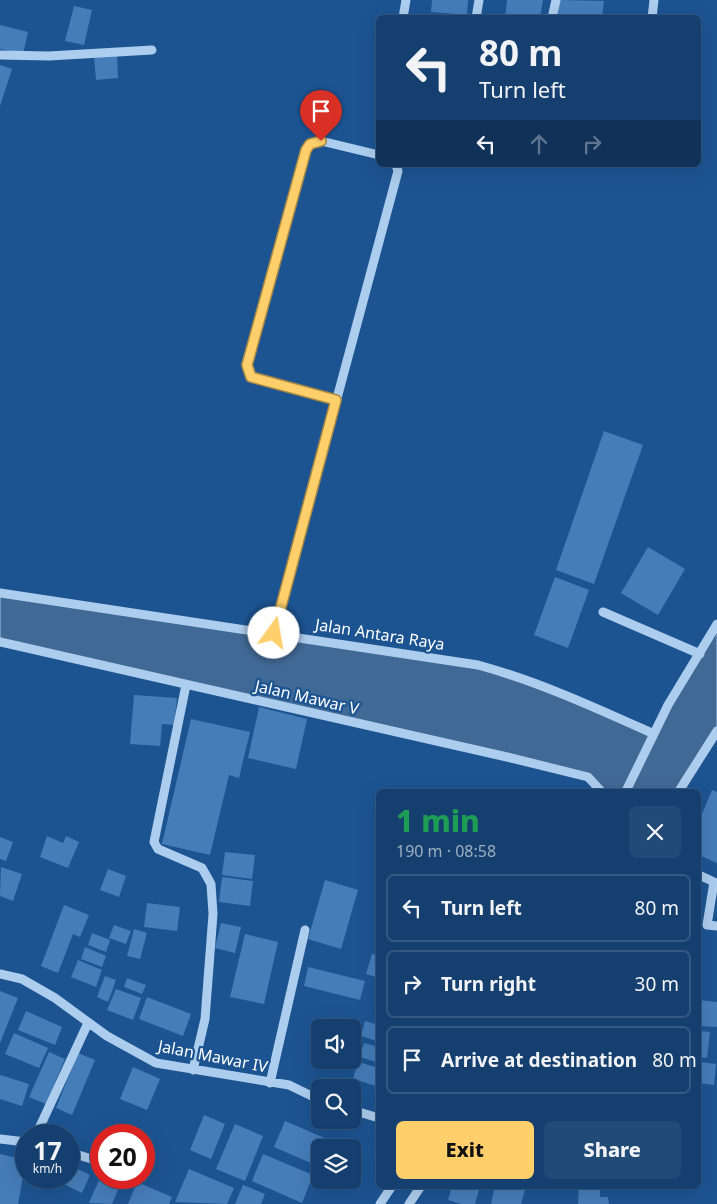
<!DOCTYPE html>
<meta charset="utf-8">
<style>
body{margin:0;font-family:"Noto Sans",sans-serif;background:#224a76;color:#f1f3f6;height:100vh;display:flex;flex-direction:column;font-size:19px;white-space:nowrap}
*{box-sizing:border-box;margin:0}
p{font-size:16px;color:#9dafc2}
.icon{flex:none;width:28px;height:28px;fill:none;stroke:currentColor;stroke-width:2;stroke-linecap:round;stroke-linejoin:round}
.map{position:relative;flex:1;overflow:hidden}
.drawer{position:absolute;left:376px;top:789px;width:325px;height:400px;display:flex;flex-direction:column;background:#153f6e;border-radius:8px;box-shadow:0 5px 20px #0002,0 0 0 1px #345881}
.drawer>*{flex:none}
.guide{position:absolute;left:376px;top:15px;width:325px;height:152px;border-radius:8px;box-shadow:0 5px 20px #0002,0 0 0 1px #345881;background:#153f6e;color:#f1f3f6;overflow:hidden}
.buttons{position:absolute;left:311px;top:1019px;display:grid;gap:10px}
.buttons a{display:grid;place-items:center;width:50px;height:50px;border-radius:8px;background:#153f6e;box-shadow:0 5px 20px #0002,0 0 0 1px #345881;font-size:25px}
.speed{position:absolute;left:15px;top:1124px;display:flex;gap:10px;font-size:25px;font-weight:700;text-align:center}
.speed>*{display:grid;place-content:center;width:65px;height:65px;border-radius:50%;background:#153f6e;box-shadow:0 5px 20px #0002,0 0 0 1px #345881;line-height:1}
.speed small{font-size:12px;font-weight:400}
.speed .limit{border:8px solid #d22;background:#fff;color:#111}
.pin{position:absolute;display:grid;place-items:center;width:42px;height:42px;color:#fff;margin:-51px -21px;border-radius:50% 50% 50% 0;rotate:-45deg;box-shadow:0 0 5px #0007}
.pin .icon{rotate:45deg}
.me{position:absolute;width:55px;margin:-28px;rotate:13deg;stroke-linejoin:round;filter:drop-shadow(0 0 4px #0008)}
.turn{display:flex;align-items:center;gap:18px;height:105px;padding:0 20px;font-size:22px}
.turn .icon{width:65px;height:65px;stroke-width:2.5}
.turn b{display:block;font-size:35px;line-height:42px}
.lanes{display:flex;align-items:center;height:48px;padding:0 20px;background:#0003;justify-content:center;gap:25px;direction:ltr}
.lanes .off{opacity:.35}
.round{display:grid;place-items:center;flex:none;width:52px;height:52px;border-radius:8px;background:#224a76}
.summary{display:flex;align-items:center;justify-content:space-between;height:85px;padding:0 20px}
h1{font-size:30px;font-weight:800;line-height:38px;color:#1e9e55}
.action{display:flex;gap:10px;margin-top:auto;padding:10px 20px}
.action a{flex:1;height:58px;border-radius:8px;background:#fecf6b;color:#111;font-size:20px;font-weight:800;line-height:58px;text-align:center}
.action a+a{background:#224a76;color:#f1f3f6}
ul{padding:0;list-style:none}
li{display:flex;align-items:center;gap:15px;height:68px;margin:0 10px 8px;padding:0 10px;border:2px solid #345881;border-radius:8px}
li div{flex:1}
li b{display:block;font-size:19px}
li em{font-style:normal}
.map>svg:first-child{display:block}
.water{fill:#416995;stroke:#a0c8f0}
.building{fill:#457db9}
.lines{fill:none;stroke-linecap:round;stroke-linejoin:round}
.minor{stroke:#adcdee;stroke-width:9}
.route-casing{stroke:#a58746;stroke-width:12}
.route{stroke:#fecf6b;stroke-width:9}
.labels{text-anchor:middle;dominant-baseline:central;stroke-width:4.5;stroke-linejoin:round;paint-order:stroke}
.street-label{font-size:16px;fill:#fff;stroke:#1c5492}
</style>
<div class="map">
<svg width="717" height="1204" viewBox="0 0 717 1204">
<rect width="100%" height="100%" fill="#1c5492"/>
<path class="water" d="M0,593L478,665L654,734L717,624V731L679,791H601L588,777L0,642Z"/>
<path class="building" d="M432,0H468L467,15L431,12Z
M507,0H543L540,18H505Z
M558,0L604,1L602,18H557Z
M74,6L92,10L84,45L65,41Z
M0,25L28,32L23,54L0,49Z
M117,55L118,78L96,80L94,56Z
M0,65L12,69L0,106Z
M604,431L643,445L594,584L556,570Z
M648,547L685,569L658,615L621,593Z
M555,577L589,590L568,648L534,635Z
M134,695L177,698L174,725L162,724L160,746L130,744Z
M259,707L307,719L296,769L248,758Z
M191,719L250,732L239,778L229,775L210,855L162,844Z
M712,790L717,792V863L699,855V821Z
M47,836L63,843L66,836L79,842L68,868L40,857Z
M0,837L13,842L6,861L0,859Z
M225,852L255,855L252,879L222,875Z
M1,867L22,874L13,901L0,896Z
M108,869L126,876L119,897L100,890Z
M222,877L253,881L250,906L219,902Z
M325,880L358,890L341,949L308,939Z
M147,903L180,907L177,931L144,927Z
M64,905L89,915L80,937L73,934L58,973L41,966Z
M221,923L241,927L235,953L215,948Z
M114,925L131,931L126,944L109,938Z
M134,929L147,933L140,959L127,956Z
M92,933L110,940L106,952L88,945Z
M245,934L278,942L264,1004L230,997Z
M85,947L106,956L102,967L81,959Z
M372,954L379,956V978L366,974Z
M78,960L102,970L96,987L71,977Z
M308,967L365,981L360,1000L304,986Z
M105,976L116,980L108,1002L97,997Z
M127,978L146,985L142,994L124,987Z
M116,989L141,998L133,1020L107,1010Z
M0,991L18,998L0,1043Z
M147,997L191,1014L183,1036L139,1019Z
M699,1000L717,1002V1027L699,1026Z
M26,1011L62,1027L55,1045L18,1030Z
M365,1021L379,1025V1042L361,1036Z
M699,1031L710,1032L707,1058L699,1057Z
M14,1033L48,1048L39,1068L5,1054Z
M364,1043L379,1047V1063L360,1057Z
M49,1052L65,1059L46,1104L29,1097Z
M78,1053L95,1060L72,1115L56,1108Z
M358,1062L379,1068V1087L353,1079Z
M699,1062L716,1064L714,1085L699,1083Z
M133,1067L160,1079L147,1110L120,1099Z
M0,1075L29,1084L22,1106L0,1099Z
M204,1115L225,1124L211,1159L190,1150Z
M285,1121L334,1142L332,1148H320V1167L274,1147Z
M235,1124L263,1136L245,1181L216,1169Z
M0,1154L26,1160L18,1204H0Z
M263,1154L313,1175L302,1203L252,1181Z
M69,1165L90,1175L82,1193L51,1178H69Z
M189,1169L234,1188L227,1204L175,1202Z
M100,1178H123L112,1204L89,1203Z
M137,1182L172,1197L169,1204H128Z
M243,1185L265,1194L261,1204H235Z
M452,1186H480L475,1204H461L448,1200Z
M495,1186H526L521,1204H491Z
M579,1186H600V1197H608L609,1204H578Z"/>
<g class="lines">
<path class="minor" d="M403,18L406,0
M476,18L479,0
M552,18L556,0
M652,18L654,0
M0,55L49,56L152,50
M336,400L251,377L247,365L306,150L310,145L321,141L379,155
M0,593L478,665C540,682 596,708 654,734
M603,612L700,654
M274,633L398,171L396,165
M0,642L507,757L588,777L601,791
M186,685L154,842L158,849L202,868L211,884L213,914L205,1019L193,1070
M626,791L668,705L717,624
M679,791L717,731
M699,875L714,882L707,925L717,926
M0,974L22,979L55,998L107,1036L156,1063L289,1085L320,1100
M270,1083L305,930
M352,1110L379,1118
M36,1135L88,1023
M0,1139L26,1142
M69,1152L101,1162
M380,1204L392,1186
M409,1204L421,1186"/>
</g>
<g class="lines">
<g class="route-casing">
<path id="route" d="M274,633L336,400L251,377L247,365L306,150L310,144L321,141"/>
</g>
<use href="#route" class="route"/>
</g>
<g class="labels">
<g class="street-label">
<text transform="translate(380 634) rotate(9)">Jalan Antara Raya</text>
<text transform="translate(307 697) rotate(13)">Jalan Mawar V</text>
<text transform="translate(213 1056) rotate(11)">Jalan Mawar IV</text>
</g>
</g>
</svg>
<div class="buttons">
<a><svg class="icon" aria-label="sound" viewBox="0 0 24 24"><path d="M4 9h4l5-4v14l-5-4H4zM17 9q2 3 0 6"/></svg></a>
<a><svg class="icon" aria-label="search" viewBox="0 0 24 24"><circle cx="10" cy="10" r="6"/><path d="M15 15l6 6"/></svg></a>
<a><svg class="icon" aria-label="layers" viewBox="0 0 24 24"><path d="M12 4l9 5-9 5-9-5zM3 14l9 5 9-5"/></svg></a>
</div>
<div class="speed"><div>17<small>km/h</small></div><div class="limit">20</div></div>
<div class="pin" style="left:321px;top:141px;background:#d93025"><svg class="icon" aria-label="arrive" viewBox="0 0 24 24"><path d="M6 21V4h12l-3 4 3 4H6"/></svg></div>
<svg class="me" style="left:274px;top:633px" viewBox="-20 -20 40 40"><circle r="19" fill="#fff"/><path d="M0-13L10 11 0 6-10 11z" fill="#fecf6b"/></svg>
<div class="guide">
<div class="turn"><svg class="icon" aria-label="left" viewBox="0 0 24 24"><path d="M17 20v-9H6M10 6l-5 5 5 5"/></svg><div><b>80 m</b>Turn left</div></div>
<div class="lanes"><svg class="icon" aria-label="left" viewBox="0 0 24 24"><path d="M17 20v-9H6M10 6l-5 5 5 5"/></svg><svg class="icon off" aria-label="ahead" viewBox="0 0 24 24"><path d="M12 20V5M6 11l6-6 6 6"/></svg><svg class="icon off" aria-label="right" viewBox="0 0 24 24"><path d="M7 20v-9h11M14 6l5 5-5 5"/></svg></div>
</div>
<section class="drawer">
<div class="summary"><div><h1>1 min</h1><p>190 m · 08:58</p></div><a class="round"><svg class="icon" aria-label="close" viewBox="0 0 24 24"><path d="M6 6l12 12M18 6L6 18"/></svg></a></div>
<ul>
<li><svg class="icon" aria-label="left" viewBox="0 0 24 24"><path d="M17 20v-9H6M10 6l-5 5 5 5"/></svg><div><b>Turn left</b></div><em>80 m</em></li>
<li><svg class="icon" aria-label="right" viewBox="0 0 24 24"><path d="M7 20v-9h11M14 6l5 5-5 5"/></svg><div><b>Turn right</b></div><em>30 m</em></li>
<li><svg class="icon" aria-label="arrive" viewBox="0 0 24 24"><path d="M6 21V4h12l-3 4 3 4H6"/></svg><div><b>Arrive at destination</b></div><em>80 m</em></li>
</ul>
<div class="action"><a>Exit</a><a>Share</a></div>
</section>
</div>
